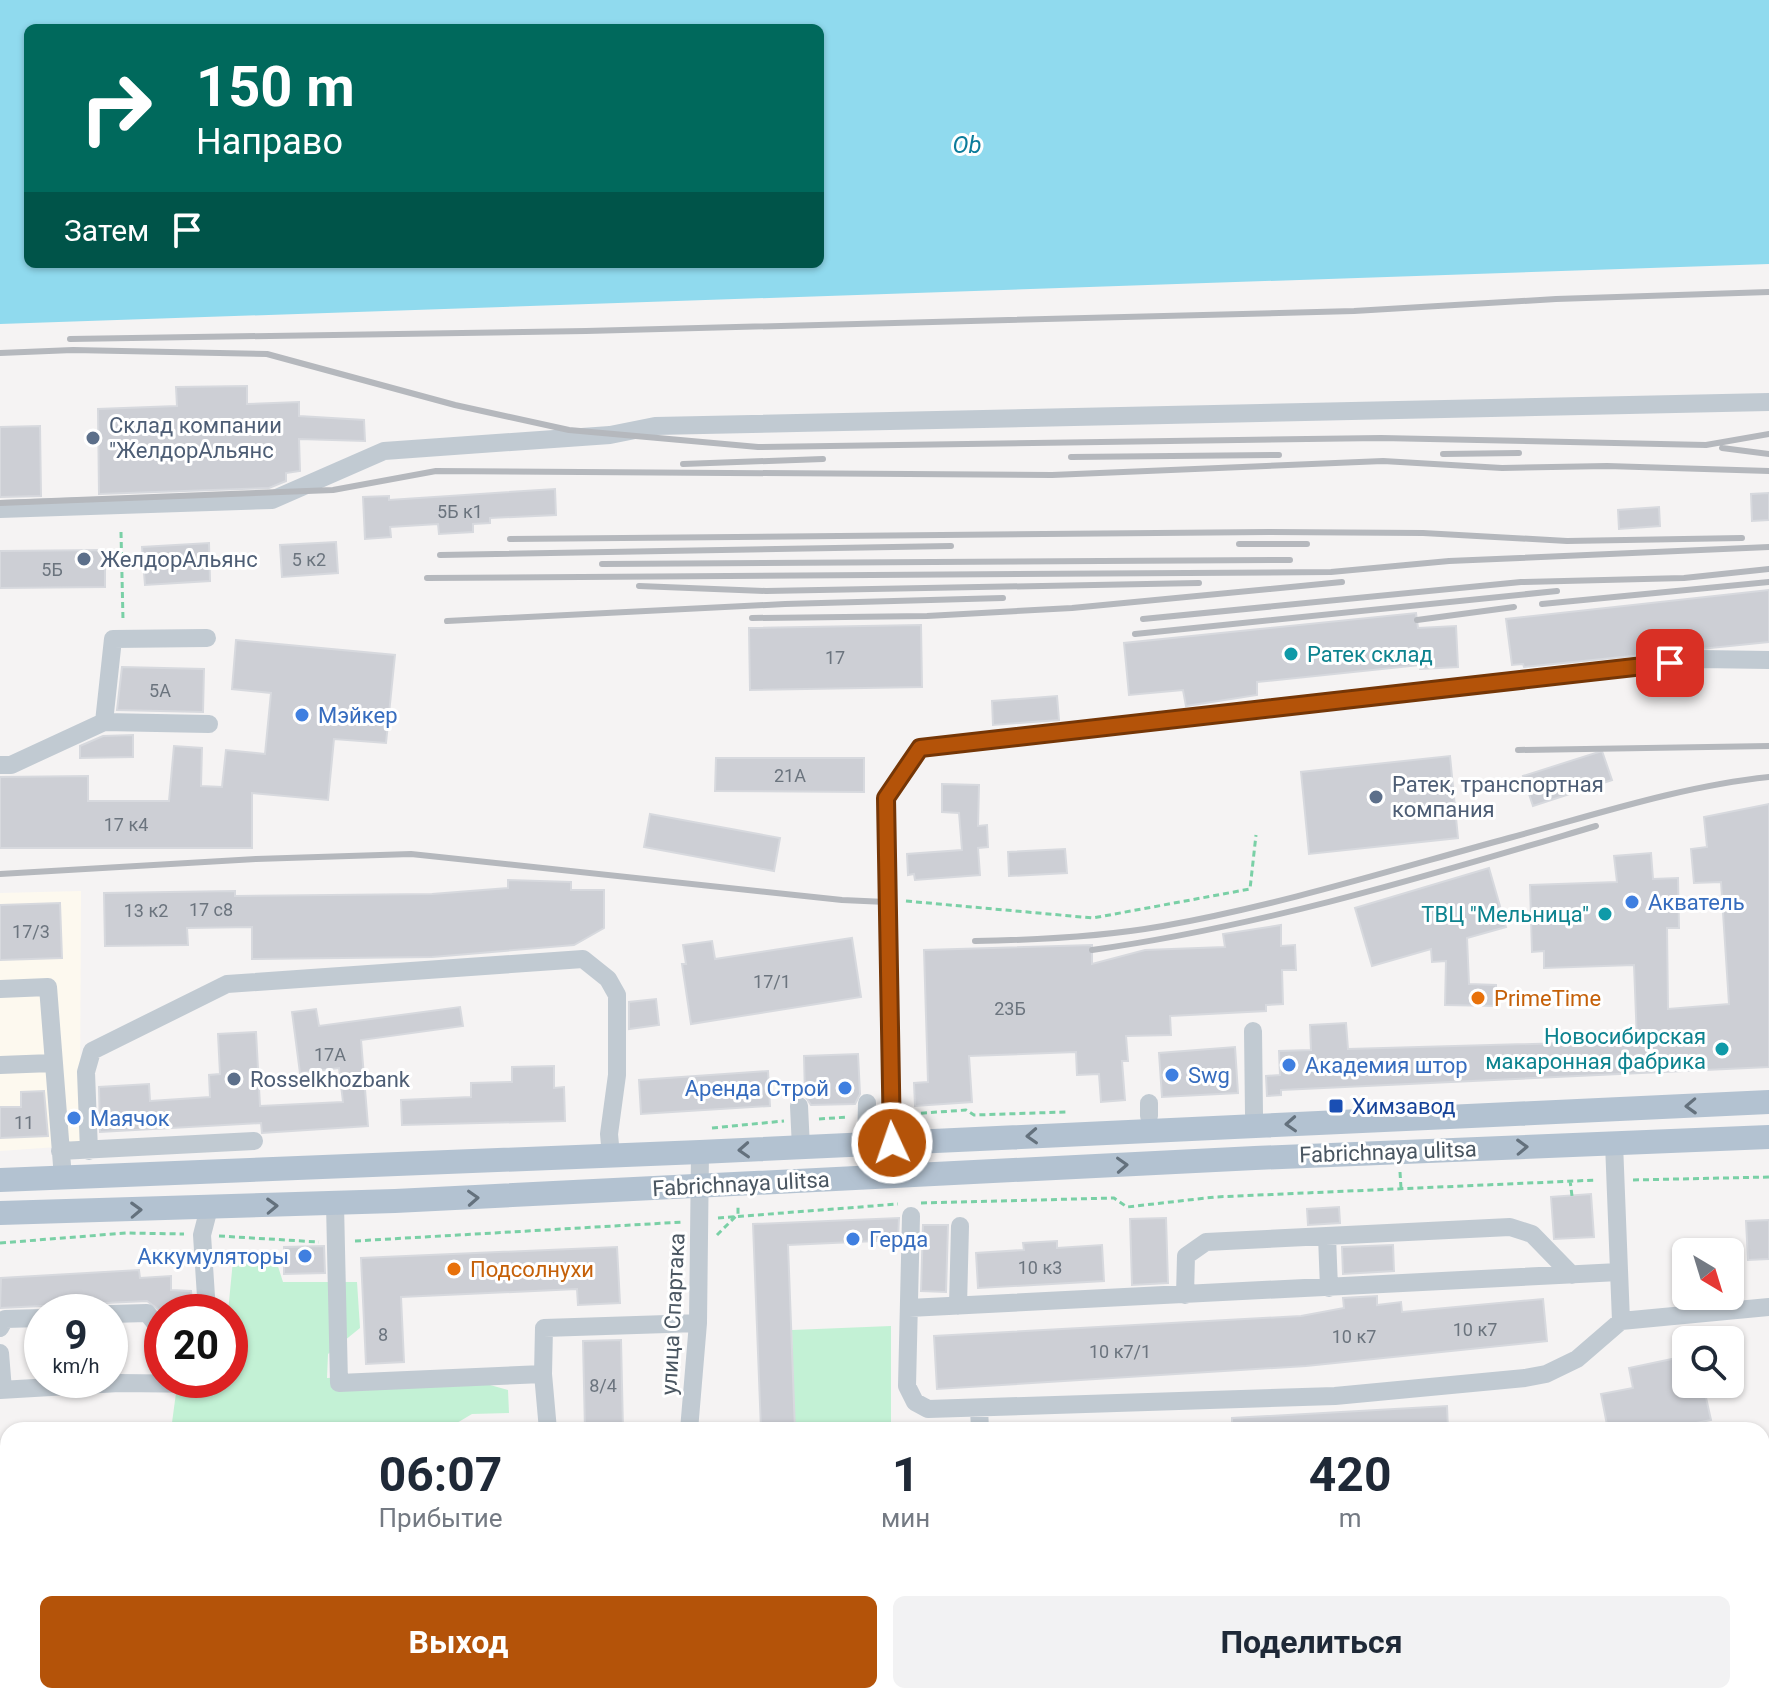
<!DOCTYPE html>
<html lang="ru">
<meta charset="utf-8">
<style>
body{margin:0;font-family:Roboto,sans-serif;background:#f2f2f3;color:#1f2937;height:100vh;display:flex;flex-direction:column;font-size:30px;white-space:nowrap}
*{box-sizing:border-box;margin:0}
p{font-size:26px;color:#747a83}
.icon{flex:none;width:44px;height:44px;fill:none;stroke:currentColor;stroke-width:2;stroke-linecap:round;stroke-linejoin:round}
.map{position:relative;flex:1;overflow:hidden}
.details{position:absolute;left:0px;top:1422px;width:1770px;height:282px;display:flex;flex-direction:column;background:#fff;border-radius:24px 24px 0 0;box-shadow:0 2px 6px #0004}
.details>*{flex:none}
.guide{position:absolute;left:24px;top:24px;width:800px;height:244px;border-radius:12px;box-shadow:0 2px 6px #0004;background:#00695c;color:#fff;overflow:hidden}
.needle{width:52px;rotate:142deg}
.fabs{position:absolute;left:1672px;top:1238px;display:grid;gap:16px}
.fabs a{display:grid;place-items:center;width:72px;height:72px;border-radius:12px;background:#fff;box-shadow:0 2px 6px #0004;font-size:40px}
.speed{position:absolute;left:24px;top:1294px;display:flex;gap:16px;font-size:40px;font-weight:700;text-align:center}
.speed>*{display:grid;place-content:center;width:104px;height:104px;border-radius:50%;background:#fff;box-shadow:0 2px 6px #0004;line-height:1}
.speed small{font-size:20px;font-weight:400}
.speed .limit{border:12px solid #d22;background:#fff;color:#111}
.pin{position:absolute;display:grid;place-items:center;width:68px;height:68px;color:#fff;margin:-34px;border-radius:16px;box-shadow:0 4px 12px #0006}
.me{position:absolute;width:88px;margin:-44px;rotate:357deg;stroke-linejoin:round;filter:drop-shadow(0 0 6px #0008)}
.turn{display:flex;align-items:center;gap:28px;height:168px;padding:0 40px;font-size:36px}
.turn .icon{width:104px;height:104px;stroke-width:2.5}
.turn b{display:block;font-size:56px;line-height:68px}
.then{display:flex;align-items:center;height:76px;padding:0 40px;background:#0003;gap:16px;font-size:30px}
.eta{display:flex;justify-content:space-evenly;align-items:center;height:136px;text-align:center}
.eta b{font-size:48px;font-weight:700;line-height:56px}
.button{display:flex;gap:16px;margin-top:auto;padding:16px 40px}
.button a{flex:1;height:92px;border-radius:12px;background:#b45309;color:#fff;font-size:32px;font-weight:700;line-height:92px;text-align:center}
.button a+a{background:#f2f2f3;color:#1f2937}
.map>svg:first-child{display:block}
.commercial{fill:#fdf9ef}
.green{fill:#c3f1d5}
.water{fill:#90daee;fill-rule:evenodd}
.building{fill:#cdcfd5;stroke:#d7d9de;stroke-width:2}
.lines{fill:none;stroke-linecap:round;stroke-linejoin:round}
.path{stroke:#7ad0a6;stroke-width:3;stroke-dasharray:6 4;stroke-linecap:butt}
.minor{stroke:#c1cad2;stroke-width:18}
.major{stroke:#b3c2d1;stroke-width:24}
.rail{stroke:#b5b8bd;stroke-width:6}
.oneway{stroke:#64717d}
.route-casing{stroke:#753606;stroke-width:20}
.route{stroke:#b45309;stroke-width:14}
.service-dot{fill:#5c6f8a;stroke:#fff;stroke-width:3}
.culture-dot{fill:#0f9aa8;stroke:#fff;stroke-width:3}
.shop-dot{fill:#3f7fe0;stroke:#fff;stroke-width:3}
.food-dot{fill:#e8710a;stroke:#fff;stroke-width:3}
.transit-dot{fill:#1a4fb4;stroke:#fff;stroke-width:3}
.labels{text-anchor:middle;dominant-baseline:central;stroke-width:6;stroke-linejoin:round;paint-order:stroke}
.number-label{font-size:18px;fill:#6b747e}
.service-label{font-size:22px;fill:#4e5e75;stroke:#fff;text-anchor:start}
.culture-label{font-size:22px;fill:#0d838f;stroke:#fff;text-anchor:end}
.shop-label{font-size:22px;fill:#366cbe;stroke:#fff;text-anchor:start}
.food-label{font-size:22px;fill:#c56008;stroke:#fff;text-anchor:start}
.transit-label{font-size:22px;fill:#164399;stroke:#fff;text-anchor:start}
.street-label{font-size:22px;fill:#4a5661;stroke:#fff}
.water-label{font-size:24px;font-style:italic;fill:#0c7c9b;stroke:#fff}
</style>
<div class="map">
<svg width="1769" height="1703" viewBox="0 0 1769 1703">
<rect width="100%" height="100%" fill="#f5f3f3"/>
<path class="commercial" d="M81,891L80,1099L86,1145L0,1151V893Z"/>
<path class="green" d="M234,1250L274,1254L283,1282H357L360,1328L328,1354L327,1378L443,1372L508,1390L509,1413L472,1414L445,1430H171L176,1393L220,1388L222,1380H230L228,1312Z
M891,1326V1427L795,1430L792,1330Z"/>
<path class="water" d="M0,0H1769V264L0,324ZM28,28H820V264H28Z"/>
<path class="building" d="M247,386V404L299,402V416L364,420L365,441L299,439L300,471L286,473V481L269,488L99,494L98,409L177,406L176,387Z
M40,426L41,496L0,497V427Z
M555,489L556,515L490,518V523L473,524V532L439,534L438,524L390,527L391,537L365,539L363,497L389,496V500Z
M1769,493V520L1752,521L1751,494Z
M1659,507L1660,526L1619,529L1618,510Z
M336,542L338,573L282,577L280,545Z
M209,543L210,581L145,585L142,547Z
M105,550V587L0,588V551Z
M1769,590V642L1524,667L1523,664L1512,665L1506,619Z
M1416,613L1418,628L1456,626L1458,667L1420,669V665L1257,682V695L1186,706L1183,690L1129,695L1124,643Z
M921,625L922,687L750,690L749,628Z
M236,640L395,655L386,743L334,739L328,800L252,793V848H0V777L88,776V801H169L174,746L202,748L201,786L222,787L226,750L265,754L271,693L232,689Z
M122,667L204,669L203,712L117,710Z
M1057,696L1059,720L993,725L992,701Z
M133,735V757L80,758V746L103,736Z
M1602,751L1612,780L1533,806L1523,776Z
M1450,756L1458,838L1309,854L1301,772Z
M716,758H864V792L715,791Z
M942,784L979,785L978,826L987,825L988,847L978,848L980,875L915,880L914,874L908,875L907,854L962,850L959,813L942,812Z
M1769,804V1067L1281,1090V1095L1267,1096L1266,1076L1280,1075L1279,1051L1311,1050L1310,1025L1346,1023L1348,1049L1637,1041L1634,965L1544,968V951L1532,952L1530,885L1617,882L1614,856L1651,853L1653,879L1678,878L1679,928H1667L1668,1009L1729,1004L1721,882L1694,883L1691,849L1707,847L1704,817Z
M650,814L780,838L774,871L644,847Z
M1065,849L1067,873L1009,876L1008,852Z
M1489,868L1506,927L1467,938L1469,984L1496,985V1006L1445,1005L1446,961L1432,962L1431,949L1372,966L1355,908Z
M508,880L571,882V890H604V928L574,945L432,957L252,959V927L187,928L188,945L105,946L104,893L235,891V896L432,894L508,888Z
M60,903L62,958L0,960V905Z
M1281,925V946L1295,945L1296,970H1282L1283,1004L1266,1005V1011L1170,1016L1171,1035L1126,1036L1128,1061H1122L1125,1100L1101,1102L1099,1074L1077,1075L1076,1052L969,1056L972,1102L915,1106L914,1083L928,1082L924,950L1092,945V964L1145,950L1225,947L1223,934Z
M852,938L861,997L691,1024L682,964H686L683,945L712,941L715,959Z
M656,999L659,1025L629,1029V1002Z
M460,1007L463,1026L361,1040L368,1126L262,1133L261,1123L100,1132L99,1087L149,1084L150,1101L210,1097L209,1075L220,1074L218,1034L256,1032L260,1106L343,1102L339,1068L300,1073L292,1012L316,1009L319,1026Z
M1235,1047L1238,1093L1162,1097L1159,1053Z
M858,1054L860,1094L855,1104L811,1105L805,1096L804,1056Z
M554,1066V1088L564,1087L565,1121L402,1125L401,1100L471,1097V1083L512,1082V1067Z
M768,1071L770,1106L641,1114L639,1080Z
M44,1091L48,1136L0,1138V1107H21V1092Z
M1591,1194L1594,1237L1554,1239L1551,1197Z
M1339,1207L1340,1223L1308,1225L1307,1209Z
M899,1218L898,1240L788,1245L795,1430H761L753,1224Z
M1166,1218L1168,1283L1132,1285L1130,1219Z
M1769,1220V1259L1748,1260L1746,1221Z
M923,1225H948L946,1292L921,1291Z
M1057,1241V1248L1102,1245L1104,1281L978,1288L976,1253L1024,1250L1023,1243Z
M1393,1245L1394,1271L1343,1274L1342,1247Z
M324,1246L325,1273L284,1274V1247Z
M617,1247L620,1303L578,1305L577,1289L401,1297L404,1362L366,1364L361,1258Z
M139,1270L140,1278L171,1276V1290L191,1291L193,1312H162L147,1301L0,1308L1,1278Z
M1377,1296V1305L1401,1302L1402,1312L1543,1299L1547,1341L1306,1366L937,1389L934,1336L1301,1316L1344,1308L1343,1298Z
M621,1340L623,1430H585L583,1341Z
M1686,1356V1384H1703L1711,1420L1662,1430H1608L1601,1394L1633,1388L1629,1368Z
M1447,1406L1448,1430H1232V1418Z"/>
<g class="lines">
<path class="path" d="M121,532L123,620
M906,901L1093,918L1250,889L1256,835
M911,1114L966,1110L974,1115L1066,1112
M819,1119L848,1117
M712,1128L784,1121
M1400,1172L1401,1188
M1570,1180L1572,1196
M1633,1180L1769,1177
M921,1203L1114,1198L1127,1207L1215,1197L1597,1180
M718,1218L898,1204
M717,1235L738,1214V1207
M219,1236L319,1242
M355,1241L683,1222
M0,1243L126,1233L184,1234"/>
<path class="minor" d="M0,509L272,500L384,451L610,435L655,426L1769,402
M104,722L113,639L207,638
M0,765H11L104,722L209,724
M0,989L48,987L63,1178
M1253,1031L1254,1114
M0,1065L52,1063
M1149,1103V1116
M799,1106L801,1148
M892,1143L886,798L920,748L1701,659L1769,660
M1614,1143L1621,1321
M866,1145L867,1103
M60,1151L254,1141
M89,1151L86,1072L92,1051L227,984L583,959L608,979L617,995V1075L609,1134L611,1156
M335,1204L339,1383L543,1374L544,1328L698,1323
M911,1216L907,1386L915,1402L928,1409L1335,1396L1525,1378L1546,1374L1577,1359L1621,1321L1769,1307
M1327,1236L1329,1288
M1185,1295L1186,1256L1206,1242L1510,1227L1532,1234L1572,1275
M958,1306L960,1226
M909,1308L1619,1272
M207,1312L202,1235L209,1208
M110,1314L147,1313L161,1330L162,1344
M0,1328L5,1319L42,1318
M0,1353L3,1390
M543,1374L548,1430
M0,1390L119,1383L210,1384V1380
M979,1408L980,1430
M689,1430L698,1323L700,1152
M1762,1537L1769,1535
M620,1703L621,1696
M1255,1703L1264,1696"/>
<path class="major" d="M0,1180L700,1152L1769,1102
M0,1213L395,1201L1255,1158L1769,1137"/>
<path class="rail" d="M70,339L586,331L1354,311L1556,299L1769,292
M0,353L73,350L267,354L455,405L569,430L758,447L1381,438L1706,445L1769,434
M1722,448L1769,454
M1443,454L1519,453
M1071,457L1279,455
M683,464L823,459
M0,503L333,490L436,471L1052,475L1383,461L1502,468L1607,466L1769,471
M510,539L1269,532L1423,533L1567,541L1742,538
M1239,544H1307
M440,555L951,546
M602,564L1290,560
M427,578L1331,572L1449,561L1769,547
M639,586L766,591L1199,583
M1542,604L1769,582
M752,618L927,616L1072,608L1342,582
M1143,619L1521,582L1684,578L1769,569
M1417,620L1514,607
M447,621L785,604L1003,598
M1135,634L1557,591
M1518,750L1769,746
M0,874L256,859L411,854L842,900L886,902
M975,941C1038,940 1101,937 1163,926C1280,905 1395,869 1509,838C1594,815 1682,786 1769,777
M1092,950C1264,926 1430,875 1596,826
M1762,1512L1769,1510
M1087,1703L1114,1696"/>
</g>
<defs><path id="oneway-chevron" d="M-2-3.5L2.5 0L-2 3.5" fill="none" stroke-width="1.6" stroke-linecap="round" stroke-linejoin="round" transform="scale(2)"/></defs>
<g class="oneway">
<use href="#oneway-chevron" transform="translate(1691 1106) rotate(178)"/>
<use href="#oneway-chevron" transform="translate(1291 1124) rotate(177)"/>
<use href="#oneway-chevron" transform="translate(1032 1136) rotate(177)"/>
<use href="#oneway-chevron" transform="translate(1522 1147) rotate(-2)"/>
<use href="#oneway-chevron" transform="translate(744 1150) rotate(177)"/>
<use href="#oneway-chevron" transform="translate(1122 1165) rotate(-3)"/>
<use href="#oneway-chevron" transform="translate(473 1198) rotate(-3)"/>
<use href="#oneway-chevron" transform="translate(272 1206) rotate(-2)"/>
<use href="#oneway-chevron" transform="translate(136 1210) rotate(-2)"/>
</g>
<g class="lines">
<g class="route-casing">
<path id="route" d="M892,1143L886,798L920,748L1670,663"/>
</g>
<use href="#route" class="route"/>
</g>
<g class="service-dot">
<circle cx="93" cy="438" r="8"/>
<circle cx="84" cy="559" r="8"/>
<circle cx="1376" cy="797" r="8"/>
<circle cx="234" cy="1079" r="8"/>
</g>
<g class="culture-dot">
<circle cx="1291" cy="654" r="8"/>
<circle cx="1605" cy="914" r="8"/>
<circle cx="1722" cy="1049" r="8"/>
</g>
<g class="shop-dot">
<circle cx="302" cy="715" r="8"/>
<circle cx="1632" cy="902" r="8"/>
<circle cx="1289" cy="1065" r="8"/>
<circle cx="1172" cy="1075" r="8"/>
<circle cx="845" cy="1088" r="8"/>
<circle cx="74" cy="1118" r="8"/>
<circle cx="853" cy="1239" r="8"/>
<circle cx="305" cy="1256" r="8"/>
</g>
<g class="food-dot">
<circle cx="1478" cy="998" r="8"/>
<circle cx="454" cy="1269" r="8"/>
</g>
<rect class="transit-dot" x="1328" y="1098" width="16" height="16" rx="4"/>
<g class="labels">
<g class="number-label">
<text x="460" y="511">5Б к1</text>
<text x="309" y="559">5 к2</text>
<text x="52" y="569">5Б</text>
<text x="835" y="657">17</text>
<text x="160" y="690">5А</text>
<text x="790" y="775">21А</text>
<text x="126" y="824">17 к4</text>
<text x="211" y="909">17 с8</text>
<text x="146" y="910">13 к2</text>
<text x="31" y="931">17/3</text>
<text x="772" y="981">17/1</text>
<text x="1010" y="1008">23Б</text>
<text x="330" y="1054">17А</text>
<text x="24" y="1122">11</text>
<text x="1040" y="1267">10 к3</text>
<text x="1475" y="1329">10 к7</text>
<text x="383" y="1334">8</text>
<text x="1354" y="1336">10 к7</text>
<text x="1120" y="1351">10 к7/1</text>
<text x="603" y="1385">8/4</text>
</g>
<g class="service-label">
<text x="109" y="425">Склад компании<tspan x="109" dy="25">"ЖелдорАльянс</tspan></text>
<text x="100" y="559">ЖелдорАльянс</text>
<text x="1392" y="784">Ратек, транспортная<tspan x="1392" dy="25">компания</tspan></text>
<text x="250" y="1079">Rosselkhozbank</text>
</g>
<g class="culture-label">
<text x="1307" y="654" text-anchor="start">Ратек склад</text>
<text x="1589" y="914">ТВЦ "Мельница"</text>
<text x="1706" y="1036">Новосибирская<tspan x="1706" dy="25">макаронная фабрика</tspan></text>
</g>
<g class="shop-label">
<text x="318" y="715">Мэйкер</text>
<text x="1648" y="902">Акватель</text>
<text x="1305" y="1065">Академия штор</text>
<text x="1188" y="1075">Swg</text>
<text x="829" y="1088" text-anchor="end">Аренда Строй</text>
<text x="90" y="1118">Маячок</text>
<text x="869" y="1239">Герда</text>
<text x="289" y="1256" text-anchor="end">Аккумуляторы</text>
</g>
<g class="food-label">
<text x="1494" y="998">PrimeTime</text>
<text x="470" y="1269">Подсолнухи</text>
</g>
<g class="transit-label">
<text x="1352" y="1106">Химзавод</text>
</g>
<g class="street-label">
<text transform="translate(1388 1152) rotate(-2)">Fabrichnaya ulitsa</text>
<text transform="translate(741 1184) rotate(-3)">Fabrichnaya ulitsa</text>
<text transform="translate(673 1314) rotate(-87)">улица Спартака</text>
</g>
<g class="water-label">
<text x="967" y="145">Ob</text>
</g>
</g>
</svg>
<div class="fabs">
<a><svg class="needle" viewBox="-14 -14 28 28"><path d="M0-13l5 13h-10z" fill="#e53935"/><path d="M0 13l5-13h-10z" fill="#747a83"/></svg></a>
<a><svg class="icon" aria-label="search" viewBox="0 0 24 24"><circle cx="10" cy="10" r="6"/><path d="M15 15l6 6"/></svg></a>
</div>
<div class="speed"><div>9<small>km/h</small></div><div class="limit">20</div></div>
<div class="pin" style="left:1670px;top:663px;background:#d93025"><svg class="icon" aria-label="arrive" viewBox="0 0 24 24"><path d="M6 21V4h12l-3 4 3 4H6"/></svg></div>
<svg class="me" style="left:892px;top:1143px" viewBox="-20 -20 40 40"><circle r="17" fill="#b45309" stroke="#fff" stroke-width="3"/><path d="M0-11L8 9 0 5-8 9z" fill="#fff"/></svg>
<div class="guide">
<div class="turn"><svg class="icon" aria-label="right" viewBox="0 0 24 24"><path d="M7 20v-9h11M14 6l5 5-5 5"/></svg><div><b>150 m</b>Направо</div></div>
<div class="then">Затем<svg class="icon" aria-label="arrive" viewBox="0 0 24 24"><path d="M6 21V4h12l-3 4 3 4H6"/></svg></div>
</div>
<section class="details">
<div class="eta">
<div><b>06:07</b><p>Прибытие</p></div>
<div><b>1</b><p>мин</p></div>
<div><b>420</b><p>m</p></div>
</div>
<div class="button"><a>Выход</a><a>Поделиться</a></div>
</section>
</div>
